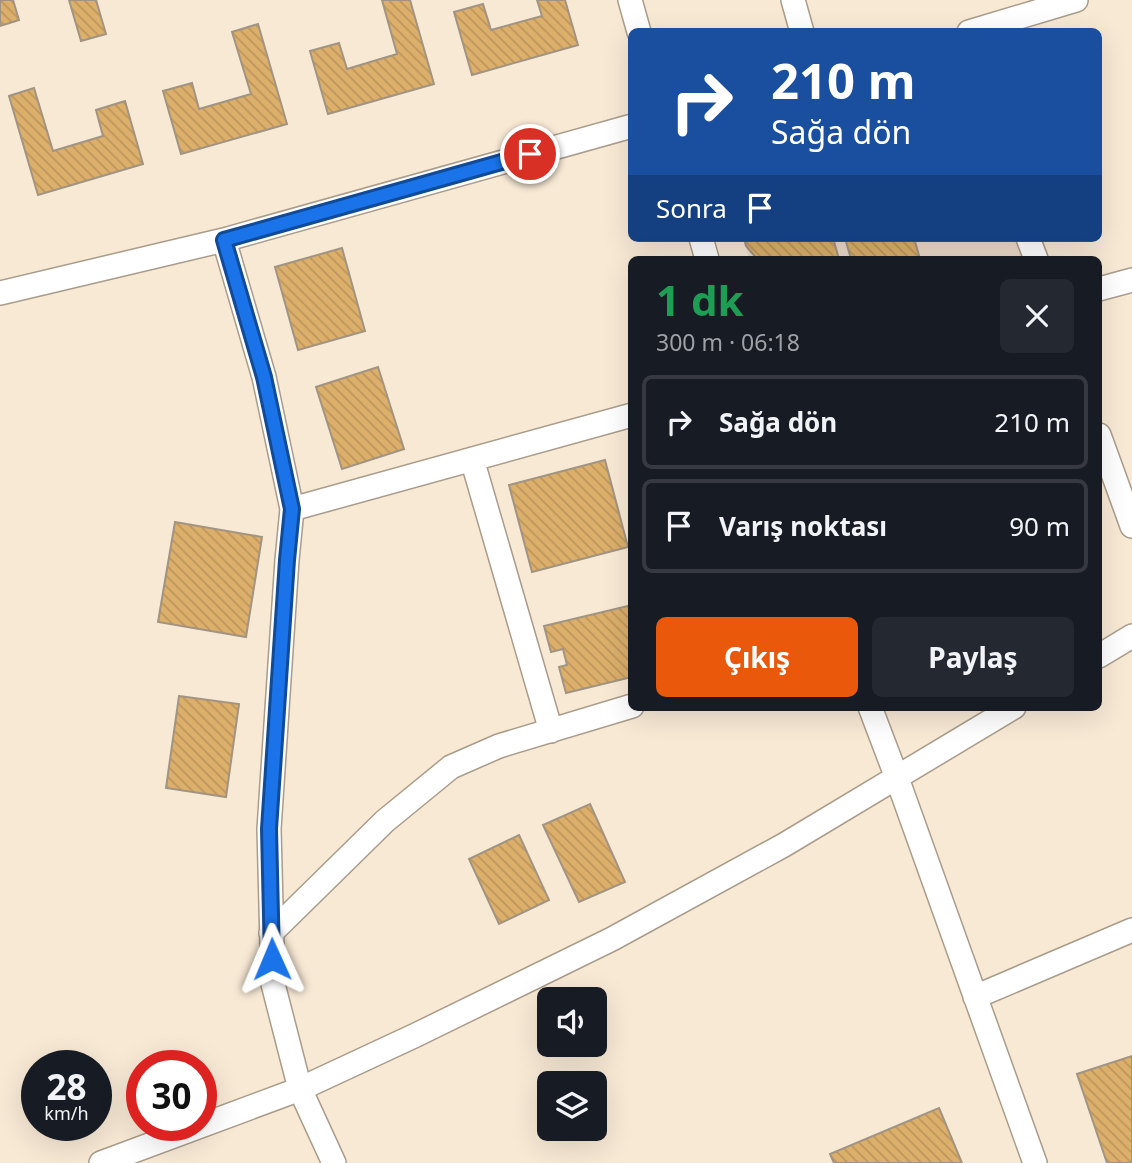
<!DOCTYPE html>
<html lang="tr">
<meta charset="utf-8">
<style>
body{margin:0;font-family:"Noto Sans",sans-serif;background:#242831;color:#f1f3f6;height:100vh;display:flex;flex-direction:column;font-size:26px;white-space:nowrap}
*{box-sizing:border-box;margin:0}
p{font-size:23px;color:#9ea1a6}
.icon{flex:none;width:38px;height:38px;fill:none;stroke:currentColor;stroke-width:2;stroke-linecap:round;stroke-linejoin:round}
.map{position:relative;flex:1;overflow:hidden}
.sheet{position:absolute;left:628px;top:256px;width:474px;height:455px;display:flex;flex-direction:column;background:#171b24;border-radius:10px;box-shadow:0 7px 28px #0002}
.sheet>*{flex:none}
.banner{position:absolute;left:628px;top:28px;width:474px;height:214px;border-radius:10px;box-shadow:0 7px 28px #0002;background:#1a4fa0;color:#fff;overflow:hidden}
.buttons{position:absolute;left:537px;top:987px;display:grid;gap:14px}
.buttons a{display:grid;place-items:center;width:70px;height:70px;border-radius:10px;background:#171b24;box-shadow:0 7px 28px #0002;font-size:35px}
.speed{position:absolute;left:21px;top:1050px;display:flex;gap:14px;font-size:35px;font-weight:700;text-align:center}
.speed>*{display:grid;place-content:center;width:91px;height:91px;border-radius:50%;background:#171b24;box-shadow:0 7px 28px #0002;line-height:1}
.speed small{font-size:18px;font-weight:400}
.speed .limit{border:10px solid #d22;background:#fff;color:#111}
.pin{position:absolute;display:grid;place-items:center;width:60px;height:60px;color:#fff;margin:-30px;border:4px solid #fff;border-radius:50%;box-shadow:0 2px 7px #0007}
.me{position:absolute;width:77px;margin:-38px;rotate:359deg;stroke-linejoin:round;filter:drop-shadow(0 0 5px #0008)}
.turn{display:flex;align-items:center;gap:24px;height:147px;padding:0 28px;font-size:32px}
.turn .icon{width:91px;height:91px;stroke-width:2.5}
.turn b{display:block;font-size:49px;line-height:60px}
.then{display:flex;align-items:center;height:66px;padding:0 28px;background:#0003;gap:14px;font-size:26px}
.round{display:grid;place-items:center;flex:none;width:74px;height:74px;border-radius:10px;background:#242831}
.head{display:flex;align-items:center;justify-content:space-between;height:119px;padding:0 28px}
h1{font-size:42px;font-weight:700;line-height:52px;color:#1e9e55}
.cta{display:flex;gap:14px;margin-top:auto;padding:14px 28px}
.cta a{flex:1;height:80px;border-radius:10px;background:#ea580c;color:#fff;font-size:28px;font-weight:700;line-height:80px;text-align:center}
.cta a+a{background:#242831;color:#f1f3f6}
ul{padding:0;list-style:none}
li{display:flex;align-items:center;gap:21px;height:94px;margin:0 14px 10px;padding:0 14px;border:4px solid #363941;border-radius:10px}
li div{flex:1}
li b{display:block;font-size:26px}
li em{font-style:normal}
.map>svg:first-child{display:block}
.education{fill:#ecdac9}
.building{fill:url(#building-back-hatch);stroke:#a19482;stroke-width:2}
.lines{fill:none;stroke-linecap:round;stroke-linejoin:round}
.minor-casing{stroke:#a99c8a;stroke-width:26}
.minor{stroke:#fff;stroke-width:23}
.route-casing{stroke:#114b97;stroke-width:18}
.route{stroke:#1a73e8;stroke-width:12}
</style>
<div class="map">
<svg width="1132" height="1163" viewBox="0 0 1132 1163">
<defs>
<pattern id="building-back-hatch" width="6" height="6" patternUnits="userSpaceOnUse" patternTransform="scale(1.75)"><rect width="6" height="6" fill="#dcaf6b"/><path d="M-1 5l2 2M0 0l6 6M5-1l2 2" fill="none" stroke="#bd965c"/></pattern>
</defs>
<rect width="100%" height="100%" fill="#f8e9d5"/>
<path class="education" d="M744,238H1016L1022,259H749Z"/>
<path class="building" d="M0,0H13L19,20L0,26Z
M69,0H96L106,34L81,41Z
M382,0H410L434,84L328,114L310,51L339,43L347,69L397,54Z
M537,0H565L578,45L472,75L454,12L483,4L491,30L542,16Z
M258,24L287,124L181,154L163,91L192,83L199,109L251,94L232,32Z
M34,88L53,151L103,136L96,110L125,101L143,164L38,195L9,96Z
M744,238H833L839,259H757L746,246Z
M845,238H914L920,259H851Z
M342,248L365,331L298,350L275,267Z
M378,367L404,449L342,469L316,387Z
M605,460L628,547L532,572L509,485Z
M175,522L262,537L246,637L158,622Z
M632,605V677L566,693L559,667L567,665L563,649L551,652L544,626Z
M179,696L239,704L226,797L166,788Z
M590,804L625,882L579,902L543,825Z
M519,835L549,900L499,924L469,859Z
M1132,1056V1163H1107L1077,1074Z
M939,1108L962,1163H834L830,1154Z"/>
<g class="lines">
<g class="minor-casing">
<path id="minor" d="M630,0L639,32
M793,0L802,32
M969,32L1076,0
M701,238L707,259
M1028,238L1036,259
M224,240L264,377L292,509L287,560L269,829L273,984L300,1089L334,1163
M1099,289L1132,280
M0,293L224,240L632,126
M1099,435L1132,526
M472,459L551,731
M292,509L632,415
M1099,656L1132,636
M870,707L897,778L1035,1163
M271,933L385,821L451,767L499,746L632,706
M975,997L1132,930
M101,1163L300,1089L416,1035L612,939L784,845L1014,707"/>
</g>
<use href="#minor" class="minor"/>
</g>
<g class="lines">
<g class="route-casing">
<path id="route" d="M272,959L269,829L287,560L292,509L264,377L224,240L530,154"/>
</g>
<use href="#route" class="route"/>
</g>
</svg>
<div class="buttons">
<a><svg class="icon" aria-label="sound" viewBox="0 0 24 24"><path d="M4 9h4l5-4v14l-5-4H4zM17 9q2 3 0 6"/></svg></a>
<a><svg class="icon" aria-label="layers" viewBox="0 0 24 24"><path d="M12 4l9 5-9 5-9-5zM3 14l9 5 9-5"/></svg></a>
</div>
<div class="speed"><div>28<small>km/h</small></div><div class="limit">30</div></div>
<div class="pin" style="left:530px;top:154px;background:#d93025"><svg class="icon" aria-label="arrive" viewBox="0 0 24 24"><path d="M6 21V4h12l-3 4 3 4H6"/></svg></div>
<svg class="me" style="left:272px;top:959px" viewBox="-20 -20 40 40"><path d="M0-17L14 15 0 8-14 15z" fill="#1a73e8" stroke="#fff" stroke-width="4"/></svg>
<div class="banner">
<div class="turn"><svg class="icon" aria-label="right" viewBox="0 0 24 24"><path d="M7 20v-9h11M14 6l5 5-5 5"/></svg><div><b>210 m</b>Sağa dön</div></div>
<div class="then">Sonra<svg class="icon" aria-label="arrive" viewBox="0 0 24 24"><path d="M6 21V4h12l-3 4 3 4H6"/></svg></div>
</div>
<section class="sheet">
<div class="head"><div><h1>1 dk</h1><p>300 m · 06:18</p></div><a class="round"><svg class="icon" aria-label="close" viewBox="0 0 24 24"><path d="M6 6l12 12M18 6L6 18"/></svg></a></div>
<ul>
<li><svg class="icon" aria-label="right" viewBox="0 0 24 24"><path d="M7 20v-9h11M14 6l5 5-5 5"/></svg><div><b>Sağa dön</b></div><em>210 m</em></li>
<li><svg class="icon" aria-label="arrive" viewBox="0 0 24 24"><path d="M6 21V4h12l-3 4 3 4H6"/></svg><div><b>Varış noktası</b></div><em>90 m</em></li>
</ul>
<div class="cta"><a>Çıkış</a><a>Paylaş</a></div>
</section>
</div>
